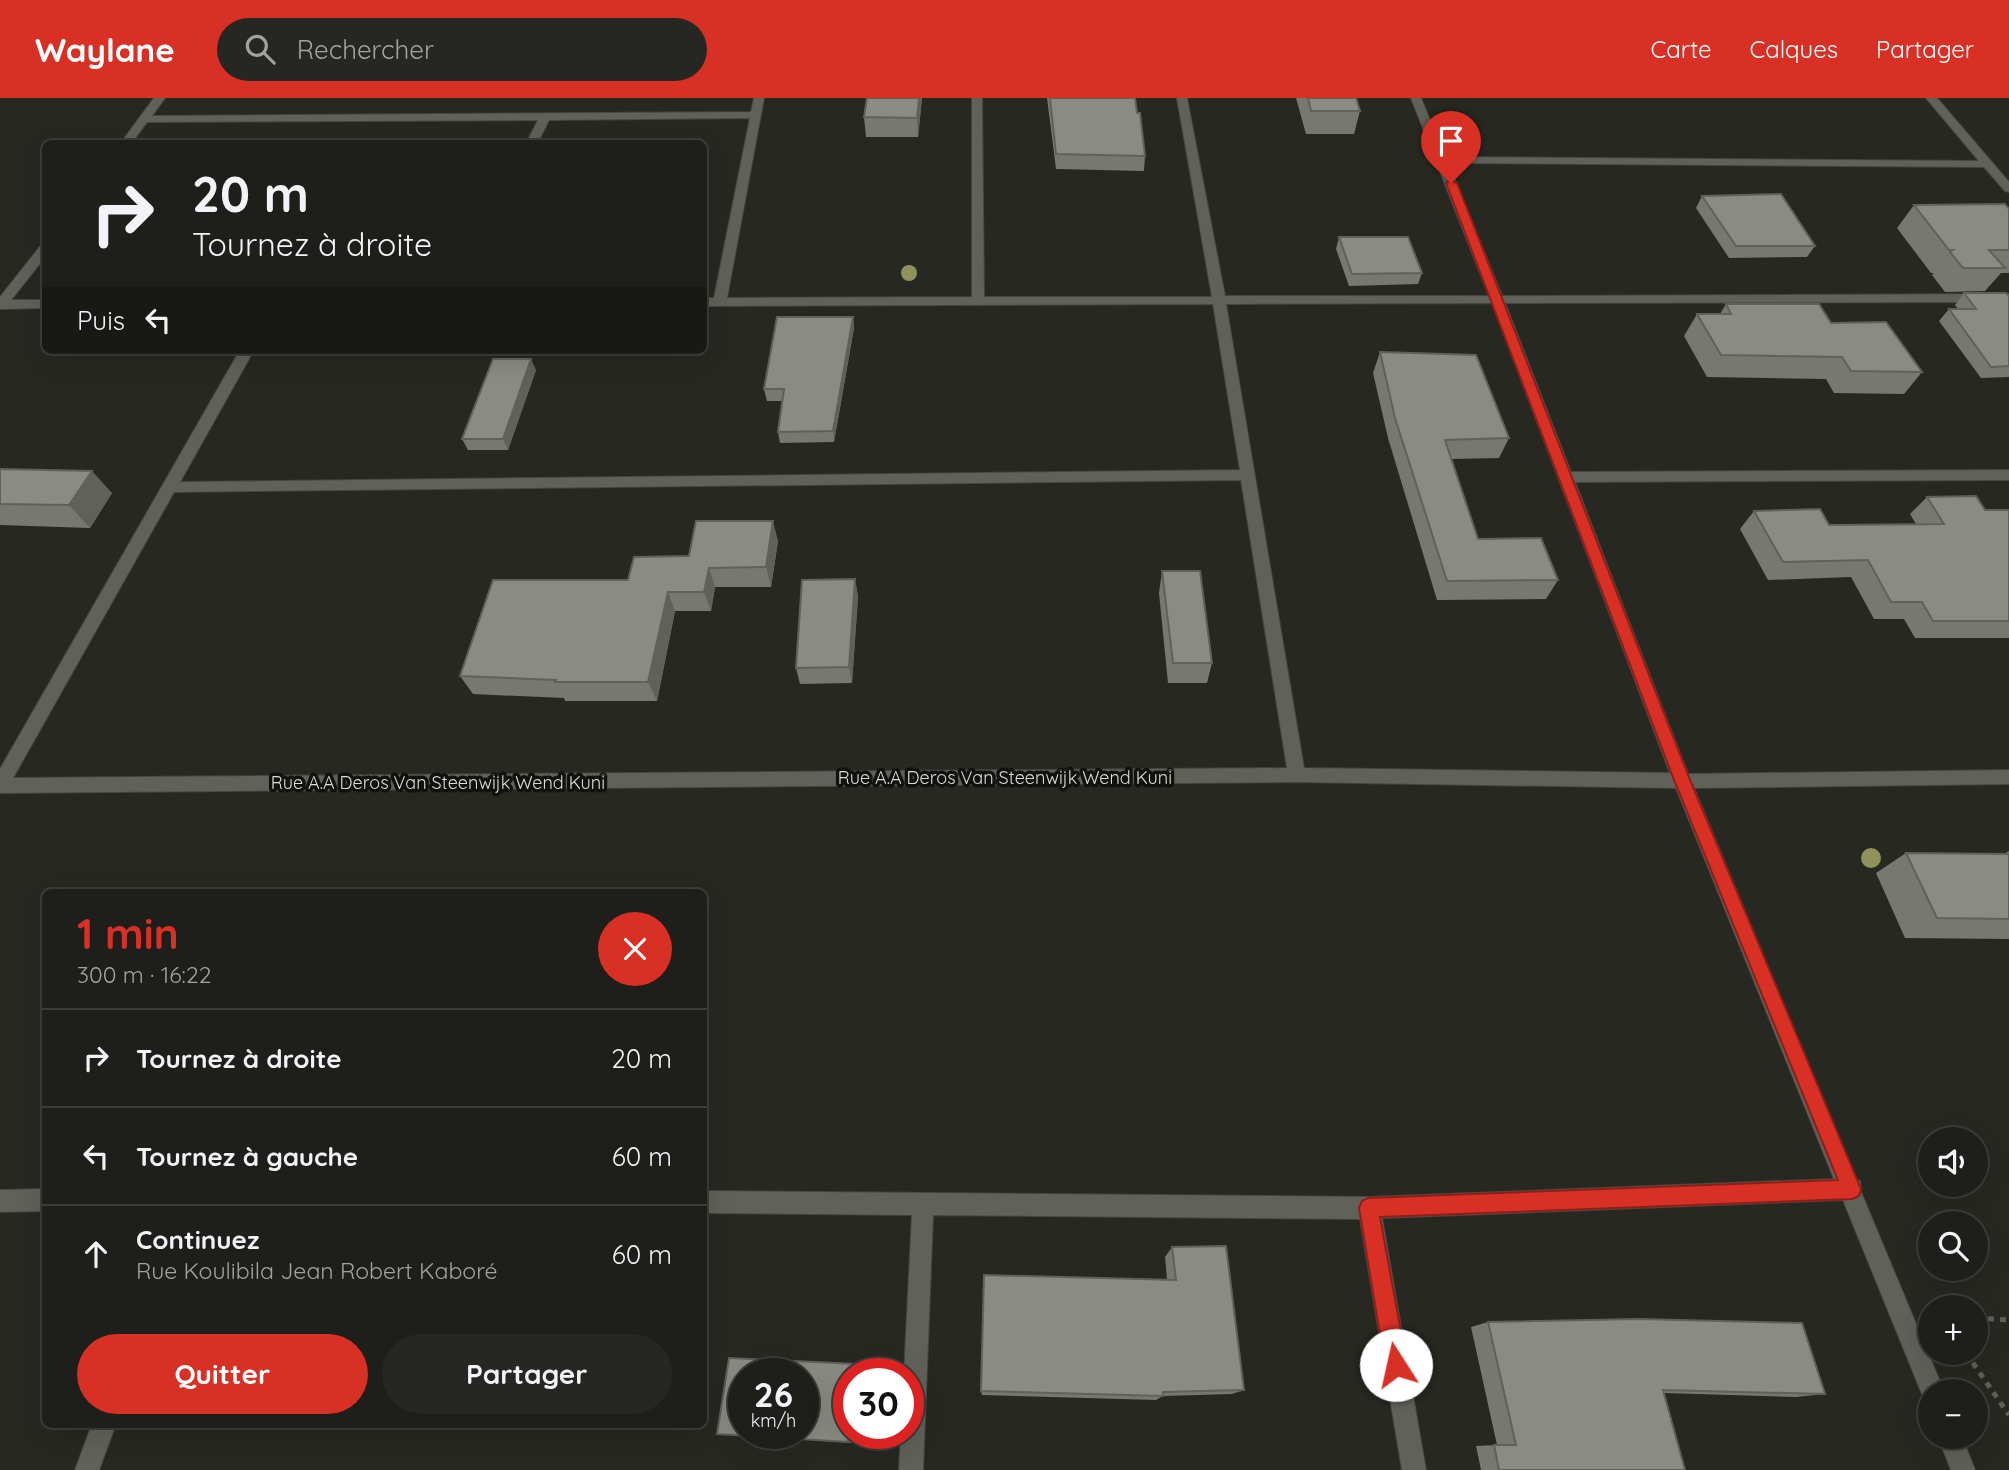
<!DOCTYPE html>
<html lang="fr">
<meta charset="utf-8">
<style>
body{margin:0;font-family:Quicksand,sans-serif;background:#262723;color:#f1f3f6;height:100vh;display:flex;flex-direction:column;font-size:26px;white-space:nowrap}
*{box-sizing:border-box;margin:0}
p{font-size:23px;color:#a1a2a2}
.icon{flex:none;width:38px;height:38px;fill:none;stroke:currentColor;stroke-width:2;stroke-linecap:round;stroke-linejoin:round}
.map{position:relative;flex:1;overflow:hidden}
.panel{position:absolute;left:42px;top:791px;width:665px;height:539px;display:flex;flex-direction:column;background:#1e1e1a;border-radius:10px;box-shadow:0 7px 28px #0002,0 0 0 2px #3c3c39}
.panel>*{flex:none}
.guide{position:absolute;left:42px;top:42px;width:665px;height:214px;border-radius:10px;box-shadow:0 7px 28px #0002,0 0 0 2px #3c3c39;background:#1e1e1a;color:#f1f3f6;overflow:hidden}
.buttons{position:absolute;left:1918px;top:1029px;display:grid;gap:14px}
.buttons a{display:grid;place-items:center;width:70px;height:70px;border-radius:50%;background:#1e1e1a;box-shadow:0 7px 28px #0002,0 0 0 2px #3c3c39;font-size:35px}
.speed{position:absolute;left:728px;top:1260px;display:flex;gap:14px;font-size:35px;font-weight:700;text-align:center}
.speed>*{display:grid;place-content:center;width:91px;height:91px;border-radius:50%;background:#1e1e1a;box-shadow:0 7px 28px #0002,0 0 0 2px #3c3c39;line-height:1}
.speed small{font-size:18px;font-weight:400}
.speed .limit{border:10px solid #d22;background:#fff;color:#111}
.pin{position:absolute;display:grid;place-items:center;width:60px;height:60px;color:#fff;margin:-72px -30px;border-radius:50% 50% 50% 0;rotate:-45deg;box-shadow:0 0 7px #0007}
.pin .icon{rotate:45deg}
.me{position:absolute;width:77px;margin:-38px;rotate:350deg;stroke-linejoin:round;filter:drop-shadow(0 0 5px #0008)}
.turn{display:flex;align-items:center;gap:24px;height:147px;padding:0 35px;font-size:32px}
.turn .icon{width:91px;height:91px;stroke-width:2.5}
.turn b{display:block;font-size:49px;line-height:60px}
.then{display:flex;align-items:center;height:66px;padding:0 35px;background:#0003;gap:14px;font-size:26px}
.round{display:grid;place-items:center;flex:none;width:74px;height:74px;border-radius:37px;background:#262723}
.summary{display:flex;align-items:center;justify-content:space-between;height:119px;padding:0 35px}
h1{font-size:42px;font-weight:700;line-height:52px;color:#d93025}
.button{display:flex;gap:14px;margin-top:auto;padding:14px 35px}
.button a{flex:1;height:80px;border-radius:42px;background:#d93025;color:#fff;font-size:28px;font-weight:700;line-height:80px;text-align:center}
.button a+a{background:#262723;color:#f1f3f6}
ul{padding:0;list-style:none}
li{display:flex;align-items:center;gap:21px;height:98px;padding:0 35px;border-top:2px solid #3c3c39}
li div{flex:1}
li b{display:block;font-size:26px}
li em{font-style:normal}
header{display:flex;align-items:center;gap:42px;box-sizing:border-box;height:98px;padding:0 35px;background:#d93025;color:#fff}
header strong{font-size:33px}
nav{display:flex;gap:38px;margin-inline-start:auto;font-size:24px}
.search{width:490px;height:63px;background:#262723;display:flex;align-items:center;gap:18px;box-sizing:border-box;padding:0 24px;border-radius:38px;color:#a1a2a2;font-size:26px}
.map>svg:first-child{display:block}
.lines{fill:none;stroke-linecap:round;stroke-linejoin:round}
.minor-casing{stroke:#464640;stroke-width:2}
.path{stroke:#5f605a;stroke-width:5;stroke-dasharray:6 6;stroke-linecap:butt}
.minor{fill:#606159;fill-rule:evenodd}
.tree{fill:#90925e}
.wall{fill:#777870}
.shaded-wall{fill:#61615b}
.building{fill:#8a8b82;stroke:#61615b;stroke-width:2;fill-rule:evenodd}
.route{fill:#d93025;stroke:#8d1f18;stroke-width:2}
.labels{text-anchor:middle;dominant-baseline:central;stroke-width:7;stroke-linejoin:round;paint-order:stroke}
.street-label{font-size:18px;fill:#dbdcd7;stroke:#11110e}
</style>
<header>
<strong>Waylane</strong>
<div class="search"><svg class="icon" aria-label="search" viewBox="0 0 24 24"><circle cx="10" cy="10" r="6"/><path d="M15 15l6 6"/></svg>Rechercher</div>
<nav><a>Carte</a><a>Calques</a><a>Partager</a></nav>
</header>
<div class="map">
<svg width="2009" height="1372" viewBox="0 0 2009 1372">
<rect width="100%" height="100%" fill="#282822"/>
<g class="lines">
<g class="minor-casing">
<path id="minor" d="M154,0H165L152,18L751,14L754,0H764L727,200L972,199V0H982L984,199H1212L1177,0H1187L1225,198H1489L1411,0H1421L1445,59L1979,63L1926,0H1937L2009,84V94L2005,93L1984,69L1448,65L1502,198L2009,196V204L1505,205L1571,374L2009,372V382L1575,384L1688,676L2009,672V686L1694,690L1856,1082L1860,1083L1861,1094L1944,1293H1930V1304L1924,1301L1843,1102L1382,1120L1426,1372H1402L1360,1121L933,1117L923,1372H899L901,1335H908V1276H904L912,1117L704,1115V1093L1369,1099L1834,1081L1676,690L1297,684L0,695V671L240,252H254L180,384L1240,372L1213,206L704,208V200H714L750,20L549,22L537,46H526L538,22L147,24L131,46H120ZM1492,205L1670,675L1304,670L1226,206ZM1241,382L1287,670L13,680L174,394Z
M46,145V158L11,202H46V210L0,211V199L42,146Z
M46,1091V1113L0,1114V1092Z
M92,1326H116L99,1372H75Z
M1938,1339H1962L1975,1372H1951Z"/>
</g>
<path class="path" d="M1976,1220L2009,1222
M1966,1255L2009,1317"/>
<use href="#minor" class="minor"/>
</g>
<g class="tree">
<circle cx="909" cy="175" r="8"/>
<circle cx="1871" cy="760" r="10"/>
</g>
<path class="wall" d="M922,0L918,39H866L864,19Z
M1047,0H1135L1145,58L1144,73L1056,71Z
M1296,0H1356L1360,13L1354,36H1306Z
M1702,98L1815,148L1807,159L1729,160L1696,110Z
M1914,107L2009,111V175H2001L1985,193L1945,194L1932,177L1934,175H1931L1897,130Z
M1339,139L1422,175L1418,186L1349,188L1336,151Z
M1964,195L2009,198V279L1981,280L1939,223L1949,211H1958L1955,207Z
M1726,206L1831,225L1922,274L1904,296L1834,295L1826,281L1707,279L1684,238L1697,216H1720Z
M853,219L854,230L834,344L780,345L778,334L782,303H767L764,291Z
M1380,254L1509,340L1499,360L1452,361L1478,441L1558,482L1546,501L1437,502L1388,340L1373,275Z
M536,272L508,352H468L462,341Z
M0,371L112,395L90,430L0,427Z
M1927,399L1985,412H2009V540H1915L1904,521H1874L1851,479L1768,482L1740,431L1754,413L1829,427L1916,426L1910,416Z
M778,443L771,489H715L711,513H675L657,603H565L564,600L473,596L460,578L628,482L689,458Z
M1162,473L1212,565L1207,585H1168L1159,495Z
M855,481L858,499L852,585L800,586L796,570Z
M2009,753V841L1905,840L1876,775L1906,755L2004,756Z
M1172,1149L1244,1292L1232,1296L1163,1298L1156,1302L982,1297L981,1293L1167,1181L1165,1159Z
M1488,1224L1825,1296L1796,1299L1664,1295L1685,1372H1481L1476,1348L1497,1347L1471,1229Z
M862,1270L854,1345L717,1336Z"/>
<path class="shaded-wall" d="M919,0H922L918,39L917,20Z
M853,219L854,230L834,344L833,333Z
M531,261L536,272L508,352L503,341Z
M92,373L112,395L90,430L69,407Z
M773,423L778,443L771,489L766,469Z
M709,470L715,489L711,513L704,494Z
M855,481L858,499L852,585L849,569Z
M668,494L675,513L657,603L648,584Z
M856,1266L862,1270L861,1276H855Z
M849,1335H855L854,1345L848,1344Z"/>
<path class="building" d="M867,0H919L917,20L864,19Z
M1050,0H1135L1137,15H1140L1145,58L1056,56Z
M1308,0H1356L1360,13H1311Z
M1781,96L1815,148H1736L1702,98Z
M2005,106L2009,111V152H1989L2005,170H1963L1950,154L1953,152H1949L1914,107Z
M1339,139H1408L1422,175L1352,176Z
M1964,195H2006L2009,198V268L1991,269L1949,211H1976Z
M1726,206H1819L1831,225L1886,224L1922,274L1851,273L1842,259L1721,257L1697,216H1731Z
M777,219H853L833,333L778,334L784,291H764Z
M1380,254L1476,257L1509,340L1445,342L1478,441L1541,440L1558,482L1447,483L1395,320Z
M493,261H531L503,341H462Z
M0,371L92,373L69,407L0,406Z
M1976,398L1985,412H2009V523H1933L1922,504H1891L1868,462L1783,464L1754,413L1820,411L1829,427L1944,426L1927,399Z
M696,423H773L766,469L709,470L704,494H668L648,584H555L556,582L460,578L493,482H628L634,459L689,458Z
M1162,473H1200L1212,565H1173Z
M855,481L849,569L796,570L802,482Z
M1906,755L2009,756V821L1937,820Z
M1226,1148L1244,1292L1163,1294V1298L981,1293L984,1177L1176,1182L1172,1149Z
M1639,1221L1802,1225L1825,1296L1663,1292L1685,1372H1499L1494,1347H1516L1488,1224Z
M729,1260L856,1266L855,1276H849L848,1344L717,1336ZM744,1276H803V1335H744Z"/>
<path class="route" d="M1451,82L1457,85L1690,682L1861,1091L1859,1098L1852,1101L1380,1119L1407,1267L1403,1274L1396,1278L1388,1274L1385,1267L1359,1110L1362,1103L1368,1100L1838,1082L1674,682L1446,85Z"/>
<g class="labels">
<g class="street-label">
<text x="1005" y="679">Rue A.A Deros Van Steenwijk Wend Kuni</text>
<text x="438" y="684">Rue A.A Deros Van Steenwijk Wend Kuni</text>
</g>
</g>
</svg>
<div class="buttons">
<a><svg class="icon" aria-label="sound" viewBox="0 0 24 24"><path d="M4 9h4l5-4v14l-5-4H4zM17 9q2 3 0 6"/></svg></a>
<a><svg class="icon" aria-label="search" viewBox="0 0 24 24"><circle cx="10" cy="10" r="6"/><path d="M15 15l6 6"/></svg></a>
<a>+</a>
<a>−</a>
</div>
<div class="speed"><div>26<small>km/h</small></div><div class="limit">30</div></div>
<div class="pin" style="left:1451px;top:85px;background:#d93025"><svg class="icon" aria-label="arrive" viewBox="0 0 24 24"><path d="M6 21V4h12l-3 4 3 4H6"/></svg></div>
<svg class="me" style="left:1396px;top:1267px" viewBox="-20 -20 40 40"><circle r="19" fill="#fff"/><path d="M0-13L10 11 0 6-10 11z" fill="#d93025"/></svg>
<div class="guide">
<div class="turn"><svg class="icon" aria-label="right" viewBox="0 0 24 24"><path d="M7 20v-9h11M14 6l5 5-5 5"/></svg><div><b>20 m</b>Tournez à droite</div></div>
<div class="then">Puis<svg class="icon" aria-label="left" viewBox="0 0 24 24"><path d="M17 20v-9H6M10 6l-5 5 5 5"/></svg></div>
</div>
<section class="panel">
<div class="summary"><div><h1>1 min</h1><p>300 m · 16:22</p></div><a class="round" style="background:#d93025;color:#fff"><svg class="icon" aria-label="close" viewBox="0 0 24 24"><path d="M6 6l12 12M18 6L6 18"/></svg></a></div>
<ul>
<li><svg class="icon" aria-label="right" viewBox="0 0 24 24"><path d="M7 20v-9h11M14 6l5 5-5 5"/></svg><div><b>Tournez à droite</b></div><em>20 m</em></li>
<li><svg class="icon" aria-label="left" viewBox="0 0 24 24"><path d="M17 20v-9H6M10 6l-5 5 5 5"/></svg><div><b>Tournez à gauche</b></div><em>60 m</em></li>
<li><svg class="icon" aria-label="ahead" viewBox="0 0 24 24"><path d="M12 20V5M6 11l6-6 6 6"/></svg><div><b>Continuez</b><p>Rue Koulibila Jean Robert Kaboré</p></div><em>60 m</em></li>
</ul>
<div class="button"><a>Quitter</a><a>Partager</a></div>
</section>
</div>
